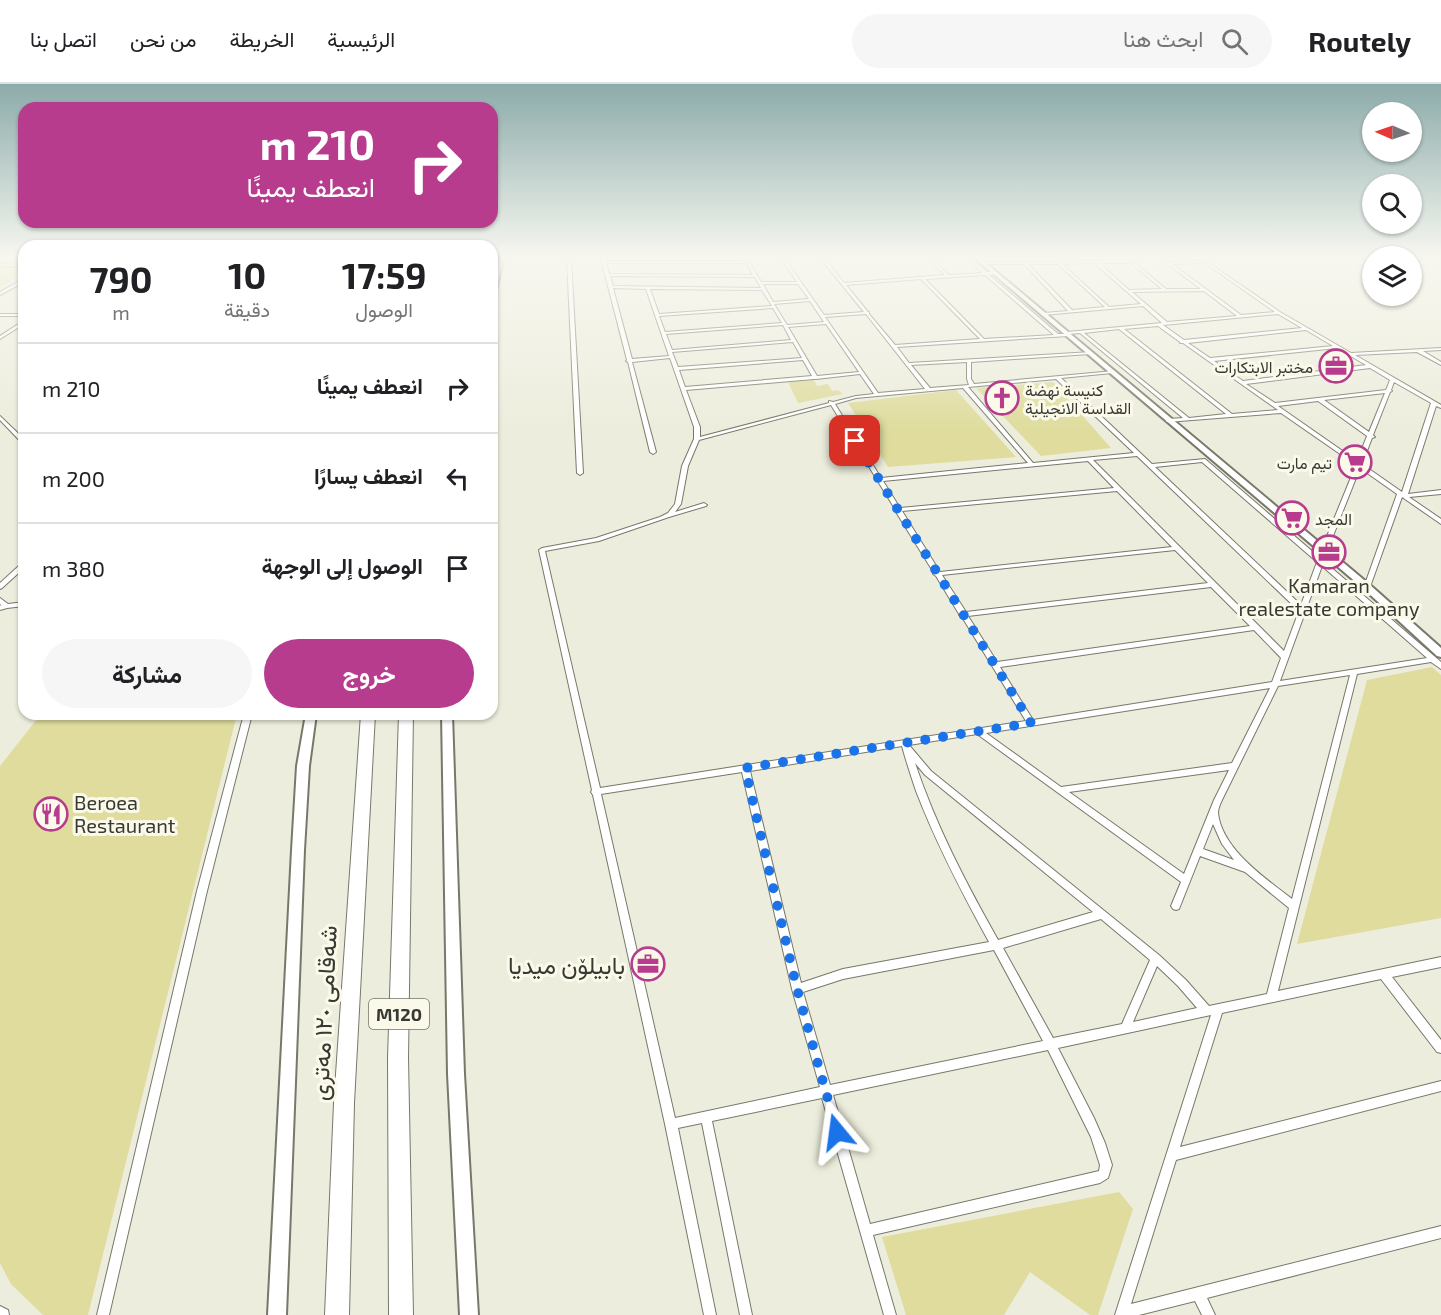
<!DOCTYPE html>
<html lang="ar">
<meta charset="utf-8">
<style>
body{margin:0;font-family:"Exo 2",Vazirmatn,sans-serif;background:#f6f6f6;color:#202124;direction:rtl;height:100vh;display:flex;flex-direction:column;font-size:22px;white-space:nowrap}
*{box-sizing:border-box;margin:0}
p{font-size:20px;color:#757577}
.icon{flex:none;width:33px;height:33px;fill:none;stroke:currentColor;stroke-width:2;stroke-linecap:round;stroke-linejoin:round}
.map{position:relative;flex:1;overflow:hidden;direction:ltr}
.sheet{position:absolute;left:18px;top:156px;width:480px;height:480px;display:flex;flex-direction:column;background:#fff;border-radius:18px;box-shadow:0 2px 4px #0004;direction:rtl}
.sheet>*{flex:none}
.top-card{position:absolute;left:18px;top:18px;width:480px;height:126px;border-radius:18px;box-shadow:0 2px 4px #0004;direction:rtl;background:#b73c8d;color:#fff;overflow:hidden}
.needle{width:39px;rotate:272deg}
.buttons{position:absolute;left:1362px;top:18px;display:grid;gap:12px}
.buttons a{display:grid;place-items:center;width:60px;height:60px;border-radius:50%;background:#fff;box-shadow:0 2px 4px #0004;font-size:30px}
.pin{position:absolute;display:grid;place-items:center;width:51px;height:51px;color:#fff;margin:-26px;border-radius:12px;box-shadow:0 3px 9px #0006}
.me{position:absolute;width:66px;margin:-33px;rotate:344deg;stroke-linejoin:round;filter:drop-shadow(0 0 4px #0008)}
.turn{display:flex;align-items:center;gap:21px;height:126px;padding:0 24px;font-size:27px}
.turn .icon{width:78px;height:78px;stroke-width:2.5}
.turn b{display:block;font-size:42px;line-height:51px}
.eta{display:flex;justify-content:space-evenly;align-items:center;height:102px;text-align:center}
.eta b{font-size:36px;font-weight:700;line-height:42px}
.button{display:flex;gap:12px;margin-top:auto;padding:12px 24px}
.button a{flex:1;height:69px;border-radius:36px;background:#b73c8d;color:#fff;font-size:24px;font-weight:700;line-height:69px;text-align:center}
.button a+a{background:#f6f6f6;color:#202124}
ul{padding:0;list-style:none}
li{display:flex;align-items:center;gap:18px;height:90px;padding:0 24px;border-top:2px solid #e0e0e0}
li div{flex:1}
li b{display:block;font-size:22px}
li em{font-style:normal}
header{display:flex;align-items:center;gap:36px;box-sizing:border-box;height:84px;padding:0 30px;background:#fff;border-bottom:2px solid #e0e0e0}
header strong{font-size:28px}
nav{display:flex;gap:33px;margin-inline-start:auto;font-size:21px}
.search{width:420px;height:54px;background:#f6f6f6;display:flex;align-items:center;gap:15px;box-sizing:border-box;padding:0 21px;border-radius:33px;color:#757577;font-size:22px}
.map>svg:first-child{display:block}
.green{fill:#dfdc9e}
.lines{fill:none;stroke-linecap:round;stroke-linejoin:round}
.street-casing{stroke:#78786a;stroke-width:2}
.secondary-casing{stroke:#78786a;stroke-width:4}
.highway-casing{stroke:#78786a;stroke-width:2}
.street{fill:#fff;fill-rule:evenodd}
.secondary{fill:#fff;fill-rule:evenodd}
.highway{fill:#fff;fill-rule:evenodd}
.route{stroke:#1a73e8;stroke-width:10;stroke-dasharray:0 18}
.labels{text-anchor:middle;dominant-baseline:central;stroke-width:6;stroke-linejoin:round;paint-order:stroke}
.far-poi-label{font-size:16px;fill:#393933;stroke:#fbfaea;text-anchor:end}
.shield{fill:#fbfaea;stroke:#73736a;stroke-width:1.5}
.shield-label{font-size:18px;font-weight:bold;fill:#393933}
.poi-label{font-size:20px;fill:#393933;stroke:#fbfaea}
.near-poi-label{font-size:24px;fill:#393933;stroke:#fbfaea;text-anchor:end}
.near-street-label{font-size:24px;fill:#393933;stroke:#fbfaea}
</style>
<header>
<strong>Routely</strong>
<div class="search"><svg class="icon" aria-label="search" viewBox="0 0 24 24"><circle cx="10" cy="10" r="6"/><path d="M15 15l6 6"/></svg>ابحث هنا</div>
<nav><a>الرئيسية</a><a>الخريطة</a><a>من نحن</a><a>اتصل بنا</a></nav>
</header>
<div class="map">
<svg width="1441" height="1231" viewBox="0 0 1441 1231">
<rect width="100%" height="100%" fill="#ededdd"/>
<path class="green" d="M0,175H24V189L0,203Z
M814,296L817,302L828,300L832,307L838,306L843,310L798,319L788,298Z
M1053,298L1111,364L1041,372L976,304Z
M956,306L1016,373L888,383L848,319Z
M1432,583L1441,591V834L1297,860L1367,596Z
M41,630H237L88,1231H43L11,1200L0,1179V682Z
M1119,1108L1133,1125L1098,1231H1090L1030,1188L1004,1231H906L882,1153Z"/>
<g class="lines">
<g class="street-casing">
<path id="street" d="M567,175H571L583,389L580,391L577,389Z
M601,175H605V177H745L744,175H748L761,198H797L781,175H785L824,231L864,228L821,175H825L844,199L945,191L928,175H932L949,191L983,189L967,175H971L987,188H996V190L989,191L1058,250H1065V248H1067L1162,239L1143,222L1043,231V229H1044L1068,227L1024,180H983L982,178L1128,177L1126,175H1130L1166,205H1201L1161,175H1165L1169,178L1202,177L1199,175H1203L1280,228L1351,269L1441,264V266L1423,267L1441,278V281L1417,268L1355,271L1441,321V324L1436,322L1408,410L1441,406V410L1409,413L1441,435V440L1402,413L1370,503L1367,505L1364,503L1397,410L1360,384L1327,467L1326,468H1322L1321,467L1356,381L1281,329L1167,338L1166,337L1169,335L1183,334L1080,249L1069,250L1070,251L1068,252L897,263L909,279L1092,268V269L1090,270L971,278V295L974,300L1114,287V289H1112L1061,294L1152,380L1205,375L1441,578V585L1431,578L1357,590L1278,907L1441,873V883L1392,893L1441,956V969L1437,968L1381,895L1222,929L1180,1063L1441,997V1007L1176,1076L1131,1220L1441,1142V1154L1207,1214L1215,1231H1202L1195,1217L1139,1231H1115L1211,931L1058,964L1094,1034L1105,1059L1112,1081L1108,1094L1100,1099L873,1151L896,1231H884L822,1014L712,1037L752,1231H740L702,1039L678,1044L716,1231H704L665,1040L593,711L591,708L592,706L539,466L542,464L596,454L660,433L668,429L675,420L682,382L694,355V343L670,274L632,278L656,368L653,370L650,368L628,278L626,277L627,276ZM606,179H747L753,191L609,190ZM1094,179L1141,220L1109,223L1062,180ZM1099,179H1131L1162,205L1129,206ZM1205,179L1275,228L1241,231L1172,180ZM1028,180H1058L1105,223L1072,226ZM985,191L1054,251L984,255L925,195ZM610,192L755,193L761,204L613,202ZM921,195L980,255L895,261L869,230V228H868L846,201ZM763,200H798L809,215L773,218ZM613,204L646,205L669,272L632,275ZM650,205L762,206L772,222L659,230ZM1204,207L1237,232L1167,238L1132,208ZM810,217L824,238L787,241L774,220ZM773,224L782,239L665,248L659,232ZM866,230L925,305L878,309L825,233ZM1278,230L1302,244L1184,256L1163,241ZM826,240L859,288L817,292L788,243ZM783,241L791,256L672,266L666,250ZM1158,242L1180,258V259H1183L1278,326L1232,330L1124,245ZM1119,245L1226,330L1189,334L1084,249ZM1306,246L1333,262L1210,274L1188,259ZM793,258L802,274L678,283L672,268ZM1337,264L1366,281L1243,297L1214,277ZM803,276L812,292L685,303L679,286ZM967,278V295L969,301L930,304L911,281ZM1370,284L1390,296L1386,306L1275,319L1246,300ZM860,290L874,310L856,312L833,318L829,317V319L700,353V343L686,306L814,295H816ZM1056,295L1134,369L1033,379L968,303ZM1394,298L1431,319L1402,408L1362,380L1372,354L1375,353L1373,351L1390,308L1392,307L1391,306ZM963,304L1028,379L881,394L835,320L856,314ZM1385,309L1369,348L1324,316ZM1318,317L1367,352L1357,377L1278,322ZM831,321L895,425L894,426L896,428L934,489L933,490L936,492L959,530V531L962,533L1026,637L600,704L545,467L599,457L669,433L706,422L707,421L704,419L675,428L681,420L688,382L699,356ZM1137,372L1299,527L1284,567L1093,376ZM1088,377L1114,404L900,424L883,397ZM1202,378L1317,478L1301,521L1155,383ZM1117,407L1172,463L940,488L902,427ZM1175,466L1208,499L966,528L942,491ZM1322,482L1427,574L1280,597ZM1211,503L1250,542L997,578L968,532ZM1254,546L1281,574L1272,598L1033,636L1000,583ZM1350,591L1292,815C1265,794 1222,765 1218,729C1218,725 1220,720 1222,716L1278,602ZM1270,604L1232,679L1061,703L986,649ZM977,650L1181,798L1171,822L1173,825L1176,826L1179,825L1200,772L1245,788L1289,824L1267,910L1209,922L1186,896L1159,871L931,687L909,661ZM902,662C906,677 911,692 916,707C936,759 962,809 989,858L843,885L801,899L750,687ZM915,679L925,691L1093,828L998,856C966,799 936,742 915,679ZM1229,686L1214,716L1184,790L1069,708ZM742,688L792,905L820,1003L675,1034L601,710ZM1213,740L1222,760L1234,776L1203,765ZM1101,835L1150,876L1122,940L1053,954L1003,864ZM994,866L1043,957L830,1001L803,908L843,895ZM1157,882L1178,902L1197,924L1133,938ZM1048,966L1091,1053L1100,1081L1099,1087L870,1140L833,1011Z
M0,180L24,181V183L0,182Z
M23,195H24V198L0,211V208Z
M0,230H24V232H0Z
M23,237H24V240L0,255V252Z
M0,332L24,355V360L22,359L0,336Z
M24,478V484L2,504L0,505V499L22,479Z
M0,514L8,520L24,518V522L7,524L0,526V522L1,521L0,520Z
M244,630H252L207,807L109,1231H97L197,807Z
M0,1222L8,1226L9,1231H0Z"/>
</g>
<g class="secondary-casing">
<path id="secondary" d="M497,175H503L495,211L492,213V199Z
M976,175H981L1370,501L1441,564V573L1437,572L1364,505Z
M306,630H316L309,682L304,766L286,1231H268L292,766L297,682Z
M442,630H452L464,990L478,1231H460L448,990Z"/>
</g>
<g class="highway-casing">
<path id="highway" d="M361,630H375L354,1019L349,1231H325L334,1019Z
M399,630H413L408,974L413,1231H389L388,974Z"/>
</g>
<use href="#street" class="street"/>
<use href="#secondary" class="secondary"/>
<use href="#highway" class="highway"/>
</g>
<linearGradient id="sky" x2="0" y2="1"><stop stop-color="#8cabaa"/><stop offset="0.5" stop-color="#f7f7f0"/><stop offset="1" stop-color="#f7f7f0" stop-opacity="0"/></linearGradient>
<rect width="1441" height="347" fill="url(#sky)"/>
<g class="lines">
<path class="route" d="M837,1048L797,905L745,684L1031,639L855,357"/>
</g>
<defs>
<g id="office-ring" transform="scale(1.725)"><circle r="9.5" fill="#fbfaea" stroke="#b73c8d" stroke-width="1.5"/><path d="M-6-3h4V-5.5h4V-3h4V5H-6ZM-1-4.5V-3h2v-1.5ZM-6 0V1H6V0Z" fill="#b73c8d"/></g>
<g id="church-ring" transform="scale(1.725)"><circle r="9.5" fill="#fbfaea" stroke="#b73c8d" stroke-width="1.5"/><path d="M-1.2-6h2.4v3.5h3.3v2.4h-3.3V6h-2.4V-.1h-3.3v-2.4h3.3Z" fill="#b73c8d"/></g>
<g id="supermarket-ring" transform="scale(1.725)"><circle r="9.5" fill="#fbfaea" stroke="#b73c8d" stroke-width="1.5"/><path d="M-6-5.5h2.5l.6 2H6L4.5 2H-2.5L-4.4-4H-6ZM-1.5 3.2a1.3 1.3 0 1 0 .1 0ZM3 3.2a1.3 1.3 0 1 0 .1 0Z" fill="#b73c8d"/></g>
<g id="restaurant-ring" transform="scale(1.725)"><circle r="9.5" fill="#fbfaea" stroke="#b73c8d" stroke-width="1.5"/><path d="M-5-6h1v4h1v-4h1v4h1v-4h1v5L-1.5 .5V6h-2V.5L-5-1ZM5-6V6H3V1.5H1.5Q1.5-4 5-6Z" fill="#b73c8d"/></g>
</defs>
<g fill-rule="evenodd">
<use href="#office-ring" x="1336" y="282"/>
<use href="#church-ring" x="1002" y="314"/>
<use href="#supermarket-ring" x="1355" y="378"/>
<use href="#supermarket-ring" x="1292" y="434"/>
<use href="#office-ring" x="1329" y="468"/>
<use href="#restaurant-ring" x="51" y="730"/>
<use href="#office-ring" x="648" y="880"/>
</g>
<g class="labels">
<g class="far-poi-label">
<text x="1313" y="282">مختبر الابتكارات</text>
<text x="1025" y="305" text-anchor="start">كنيسة نهضة<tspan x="1025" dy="18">القداسة الانجيلية</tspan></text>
<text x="1332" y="378">تيم مارت</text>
<text x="1315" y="434" text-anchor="start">المجد</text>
</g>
<rect class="shield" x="369" y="915" width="60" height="30" rx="4.5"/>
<g class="shield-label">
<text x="399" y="930">M120</text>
</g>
<g class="poi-label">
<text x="1329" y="501">Kamaran<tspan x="1329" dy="23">realestate company</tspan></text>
<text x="74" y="718" text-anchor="start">Beroea<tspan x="74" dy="23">Restaurant</tspan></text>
</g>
<g class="near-poi-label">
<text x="625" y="880">بابیلۆن میدیا</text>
</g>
<g class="near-street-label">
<text transform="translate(323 929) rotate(-87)">شەقامی ١٢٠ مەتری</text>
</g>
</g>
</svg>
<div class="buttons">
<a><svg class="needle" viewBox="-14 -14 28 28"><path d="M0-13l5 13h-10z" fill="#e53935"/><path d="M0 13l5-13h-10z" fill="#757577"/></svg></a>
<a><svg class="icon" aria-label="search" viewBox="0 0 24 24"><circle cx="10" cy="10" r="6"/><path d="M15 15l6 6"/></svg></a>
<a><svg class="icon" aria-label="layers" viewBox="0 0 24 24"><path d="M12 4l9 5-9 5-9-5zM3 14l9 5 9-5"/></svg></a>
</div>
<div class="pin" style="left:855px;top:357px;background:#d93025"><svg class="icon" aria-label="arrive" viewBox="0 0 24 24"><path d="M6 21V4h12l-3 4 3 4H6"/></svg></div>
<svg class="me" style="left:837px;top:1048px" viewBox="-20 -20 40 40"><path d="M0-17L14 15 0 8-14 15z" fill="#1a73e8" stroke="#fff" stroke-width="4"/></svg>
<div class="top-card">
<div class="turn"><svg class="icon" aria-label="right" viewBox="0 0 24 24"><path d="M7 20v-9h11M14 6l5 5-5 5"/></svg><div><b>210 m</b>انعطف يمينًا</div></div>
</div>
<section class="sheet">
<div class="eta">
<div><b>17:59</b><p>الوصول</p></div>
<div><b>10</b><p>دقيقة</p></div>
<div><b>790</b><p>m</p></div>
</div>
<ul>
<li><svg class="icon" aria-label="right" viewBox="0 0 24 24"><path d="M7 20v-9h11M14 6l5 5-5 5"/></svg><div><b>انعطف يمينًا</b></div><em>210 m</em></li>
<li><svg class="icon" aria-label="left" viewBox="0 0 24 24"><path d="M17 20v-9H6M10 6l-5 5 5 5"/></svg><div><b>انعطف يسارًا</b></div><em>200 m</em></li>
<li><svg class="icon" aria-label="arrive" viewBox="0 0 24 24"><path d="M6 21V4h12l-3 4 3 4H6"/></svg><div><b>الوصول إلى الوجهة</b></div><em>380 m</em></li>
</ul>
<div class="button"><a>خروج</a><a>مشاركة</a></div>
</section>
</div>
